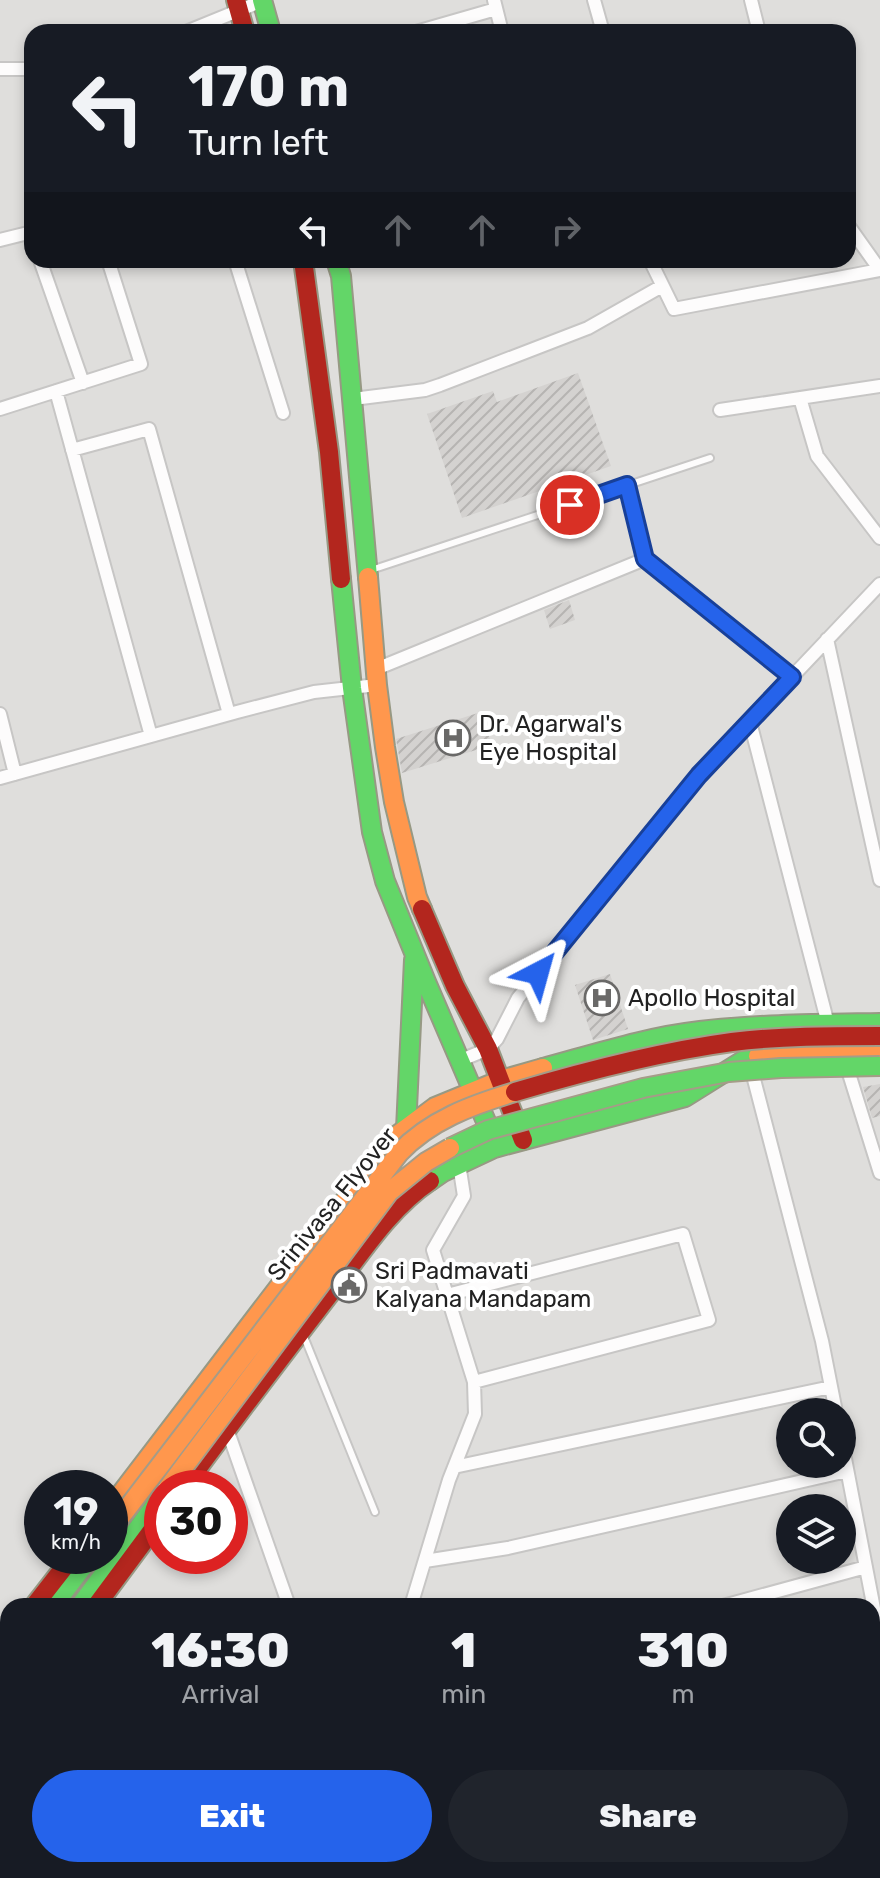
<!DOCTYPE html>
<style>
body{margin:0;font-family:Rubik,sans-serif;background:#20242c;color:#f1f3f6;height:100vh;display:flex;flex-direction:column;font-size:30px;white-space:nowrap}
*{box-sizing:border-box;margin:0}
p{font-size:26px;color:#9ea1a6}
.icon{flex:none;width:44px;height:44px;fill:none;stroke:currentColor;stroke-width:2;stroke-linecap:round;stroke-linejoin:round}
.map{position:relative;flex:1;overflow:hidden}
.panel{position:absolute;left:0px;top:1598px;width:880px;height:280px;display:flex;flex-direction:column;background:#171b24;border-radius:24px 24px 0 0;box-shadow:0 4px 12px #0003}
.panel>*{flex:none}
.top-card{position:absolute;left:24px;top:24px;width:832px;height:244px;border-radius:24px;box-shadow:0 4px 12px #0003;background:#171b24;color:#f1f3f6;overflow:hidden}
.buttons{position:absolute;left:776px;top:1398px;display:grid;gap:16px}
.buttons a{display:grid;place-items:center;width:80px;height:80px;border-radius:50%;background:#171b24;box-shadow:0 4px 12px #0003;font-size:40px}
.speed{position:absolute;left:24px;top:1470px;display:flex;gap:16px;font-size:40px;font-weight:700;text-align:center}
.speed>*{display:grid;place-content:center;width:104px;height:104px;border-radius:50%;background:#171b24;box-shadow:0 4px 12px #0003;line-height:1}
.speed small{font-size:20px;font-weight:400}
.speed .limit{border:12px solid #d22;background:#fff;color:#111}
.pin{position:absolute;display:grid;place-items:center;width:68px;height:68px;color:#fff;margin:-34px;border:4px solid #fff;border-radius:50%;box-shadow:0 2px 8px #0007}
.me{position:absolute;width:88px;margin:-44px;rotate:39deg;stroke-linejoin:round;filter:drop-shadow(0 0 6px #0008)}
.turn{display:flex;align-items:center;gap:28px;height:168px;padding:0 32px;font-size:36px}
.turn .icon{width:104px;height:104px;stroke-width:2.5}
.turn b{display:block;font-size:56px;line-height:68px}
.lanes{display:flex;align-items:center;height:76px;padding:0 32px;background:#0003;justify-content:center;gap:40px;direction:ltr}
.lanes .off{opacity:.35}
.eta{display:flex;justify-content:space-evenly;align-items:center;height:136px;text-align:center}
.eta b{font-size:48px;font-weight:800;line-height:56px}
.button{display:flex;gap:16px;margin-top:auto;padding:16px 32px}
.button a{flex:1;height:92px;border-radius:48px;background:#2563eb;color:#fff;font-size:32px;font-weight:800;line-height:92px;text-align:center}
.button a+a{background:#20242c;color:#f1f3f6}
.map>svg:first-child{display:block}
.residential{fill:#dfdedc;fill-rule:evenodd}
.water{fill:url(#water-ripples)}
.building{fill:url(#building-hatch)}
.lines{fill:none;stroke-linecap:round;stroke-linejoin:round}
.lane-casing{stroke:#c7c6c5;stroke-width:10}
.street-casing{stroke:#c7c6c5;stroke-width:16}
.fast-casing{stroke:#979984;stroke-width:22}
.slow-casing{stroke:#979984;stroke-width:22}
.jam-casing{stroke:#979984;stroke-width:22}
.lane{stroke:#fdfcfc;stroke-width:6}
.street{stroke:#fdfcfc;stroke-width:12}
.fast{stroke:#63d668;stroke-width:18}
.slow{stroke:#ff974d;stroke-width:18}
.jam{stroke:#b3261e;stroke-width:18}
.fast-bridge-casing{stroke:#a59c88;stroke-width:22;stroke-linecap:butt}
.slow-bridge-casing{stroke:#a59c88;stroke-width:22;stroke-linecap:butt}
.jam-bridge-casing{stroke:#a59c88;stroke-width:22;stroke-linecap:butt}
.fast-bridge{stroke:#63d668;stroke-width:18}
.slow-bridge{stroke:#ff974d;stroke-width:18}
.jam-bridge{stroke:#b3261e;stroke-width:18}
.route-casing{stroke:#184099;stroke-width:20}
.route{stroke:#2563eb;stroke-width:14}
.labels{text-anchor:middle;dominant-baseline:central;stroke-width:8;stroke-linejoin:round;paint-order:stroke}
.poi-label{font-size:24px;fill:#222;stroke:#fff;text-anchor:start}
.street-label{font-size:24px;fill:#222;stroke:#fff}
</style>
<div class="map">
<svg width="880" height="1878" viewBox="0 0 880 1878">
<defs>
<pattern id="water-ripples" width="26" height="14" patternUnits="userSpaceOnUse" patternTransform="scale(2)"><rect width="26" height="14" fill="#c1dae0"/><path d="M2 4q2-2 4 0t4 0M15 11q2-2 4 0t4 0" fill="none" stroke="#a6bbc0"/></pattern>
<pattern id="building-hatch" width="6" height="6" patternUnits="userSpaceOnUse" patternTransform="scale(2)"><rect width="6" height="6" fill="#d4d2d0"/><path d="M-1 1l2-2M0 6l6-6M5 7l2-2" fill="none" stroke="#b6b4b2"/></pattern>
</defs>
<rect width="100%" height="100%" fill="#efeeeb"/>
<path class="residential" d="M0,0H880V1878H0ZM32,32H848V260H32ZM790,1412H842V1464H790ZM42,1488H110V1556H42ZM162,1488H230V1556H162ZM790,1508H842V1560H790ZM8,1606H872V1870H8Z"/>
<path class="water" d="M22,1870H311L314,1878H15Z"/>
<path class="building" d="M578,373L611,466L462,518L427,414L493,391L497,402Z
M569,600L575,620L550,629L544,610Z
M481,712L492,745L402,773L396,739Z
M610,974L628,1029L593,1040L575,985Z
M880,1084V1116L872,1118L863,1087Z"/>
<g class="lines">
<g class="lane-casing">
<path id="lane" d="M627,485L645,559
M371,570L710,458
M303,1334L375,1512
M872,1851L879,1848L875,1826L880,1824
M769,1878L800,1870"/>
</g>
<g class="street-casing">
<path id="street" d="M494,0L502,32
M594,0L603,32
M751,0L759,32
M186,32L262,1
M416,32L496,9
M0,69H32
M848,225L880,270
M0,240L32,232
M40,260L83,383
M235,260L283,413
M650,260L674,309L880,270
M56,391L151,736
M800,398L817,456L880,538
M353,399L425,390L440,385L588,328L662,286
M0,409L141,364L108,260
M720,410L880,386
M72,450L149,429L229,714
M827,639L880,880
M376,669L645,559L792,677
M0,714L15,774
M750,722L828,1024
M0,778L237,712L314,692L377,685
M461,1060L488,1049L497,1039L518,998L699,775L880,584
M750,1064L822,1341L836,1412
M846,1064L880,1173
M447,1295L683,1234L709,1320L474,1382
M227,1429L289,1606
M842,1443L880,1640
M454,1467L831,1387
M425,1561L508,1548L847,1471
M411,1606L449,1480L475,1414L474,1382L433,1250L464,1196L459,1164
M723,1606L866,1567
M872,1673L880,1671
M872,1757L880,1756
M365,1870L368,1878"/>
</g>
<g class="fast-casing">
<path id="fast" d="M262,0L271,32
M336,260L341,276L368,577
M341,579L352,688L372,832L385,881L426,982L497,1147
M543,1068C595,1054 647,1037 700,1031C760,1024 820,1024 880,1023
M406,1129L414,960
M430,1181L443,1172L494,1148L685,1097L749,1057L758,1056
M53,1606L91,1556
M80,1606L162,1496"/>
</g>
<g class="slow-casing">
<path id="slow" d="M368,577L377,685L385,747L394,802L417,897L422,909
M758,1056L774,1054L880,1053
M110,1508L392,1139L435,1107L501,1080L543,1068
M0,1675L8,1665"/>
</g>
<g class="jam-casing">
<path id="jam" d="M236,0L245,32
M303,260L329,452L341,579
M422,909L455,986L488,1049L523,1140
M183,1488C232,1422 282,1356 332,1291C362,1252 390,1208 430,1181
M34,1606L73,1556
M96,1606L162,1517
M0,1651L8,1640
M0,1713L8,1703
M0,1736L8,1725"/>
</g>
<use href="#lane" class="lane"/>
<use href="#street" class="street"/>
<use href="#fast" class="fast"/>
<use href="#slow" class="slow"/>
<use href="#jam" class="jam"/>
<g class="fast-bridge-casing">
<path id="fast-bridge" d="M450,1148L488,1130L643,1088L729,1072L781,1068L880,1066"/>
</g>
<g class="slow-bridge-casing">
<path id="slow-bridge" d="M168,1488L389,1192L426,1162L450,1148
M110,1531L399,1153C430,1120 472,1105 515,1092"/>
</g>
<g class="jam-bridge-casing">
<path id="jam-bridge" d="M515,1092C586,1071 658,1052 732,1042C781,1036 831,1036 880,1036"/>
</g>
<use href="#fast-bridge" class="fast-bridge"/>
<use href="#slow-bridge" class="slow-bridge"/>
<use href="#jam-bridge" class="jam-bridge"/>
</g>
<g class="lines">
<g class="route-casing">
<path id="route" d="M538,973L699,775L792,677L645,559L627,485L570,505"/>
</g>
<use href="#route" class="route"/>
</g>
<defs>
<g id="hospital-ring" transform="scale(1.8)"><circle r="9.5" fill="#fff" stroke="#6a6968" stroke-width="1.5"/><path d="M-5-5h3v3.5h4V-5h3V5h-3V1.5h-4V5h-3Z" fill="#6a6968"/></g>
<g id="civic-ring" transform="scale(1.8)"><circle r="9.5" fill="#fff" stroke="#6a6968" stroke-width="1.5"/><path d="M-.6-6.5H3V-4.5H.6V-3L4-1V1h2V6H-6V1h2V-1L-.6-3ZM-1.2 2.5V6h2.4V2.5Z" fill="#6a6968"/></g>
</defs>
<g fill-rule="evenodd">
<use href="#hospital-ring" x="453" y="738"/>
<use href="#hospital-ring" x="602" y="998"/>
<use href="#civic-ring" x="349" y="1285"/>
</g>
<g class="labels">
<g class="poi-label">
<text x="479" y="724">Dr. Agarwal's<tspan x="479" dy="28">Eye Hospital</tspan></text>
<text x="628" y="998">Apollo Hospital</text>
<text x="375" y="1271">Sri Padmavati<tspan x="375" dy="28">Kalyana Mandapam</tspan></text>
</g>
<g class="street-label">
<text transform="translate(332 1204) rotate(-51)">Srinivasa Flyover</text>
</g>
</g>
</svg>
<div class="buttons">
<a><svg class="icon" aria-label="search" viewBox="0 0 24 24"><circle cx="10" cy="10" r="6"/><path d="M15 15l6 6"/></svg></a>
<a><svg class="icon" aria-label="layers" viewBox="0 0 24 24"><path d="M12 4l9 5-9 5-9-5zM3 14l9 5 9-5"/></svg></a>
</div>
<div class="speed"><div>19<small>km/h</small></div><div class="limit">30</div></div>
<div class="pin" style="left:570px;top:505px;background:#d93025"><svg class="icon" aria-label="arrive" viewBox="0 0 24 24"><path d="M6 21V4h12l-3 4 3 4H6"/></svg></div>
<svg class="me" style="left:538px;top:973px" viewBox="-20 -20 40 40"><path d="M0-17L14 15 0 8-14 15z" fill="#2563eb" stroke="#fff" stroke-width="4"/></svg>
<div class="top-card">
<div class="turn"><svg class="icon" aria-label="left" viewBox="0 0 24 24"><path d="M17 20v-9H6M10 6l-5 5 5 5"/></svg><div><b>170 m</b>Turn left</div></div>
<div class="lanes"><svg class="icon" aria-label="left" viewBox="0 0 24 24"><path d="M17 20v-9H6M10 6l-5 5 5 5"/></svg><svg class="icon off" aria-label="ahead" viewBox="0 0 24 24"><path d="M12 20V5M6 11l6-6 6 6"/></svg><svg class="icon off" aria-label="ahead" viewBox="0 0 24 24"><path d="M12 20V5M6 11l6-6 6 6"/></svg><svg class="icon off" aria-label="right" viewBox="0 0 24 24"><path d="M7 20v-9h11M14 6l5 5-5 5"/></svg></div>
</div>
<section class="panel">
<div class="eta">
<div><b>16:30</b><p>Arrival</p></div>
<div><b>1</b><p>min</p></div>
<div><b>310</b><p>m</p></div>
</div>
<div class="button"><a>Exit</a><a>Share</a></div>
</section>
</div>
